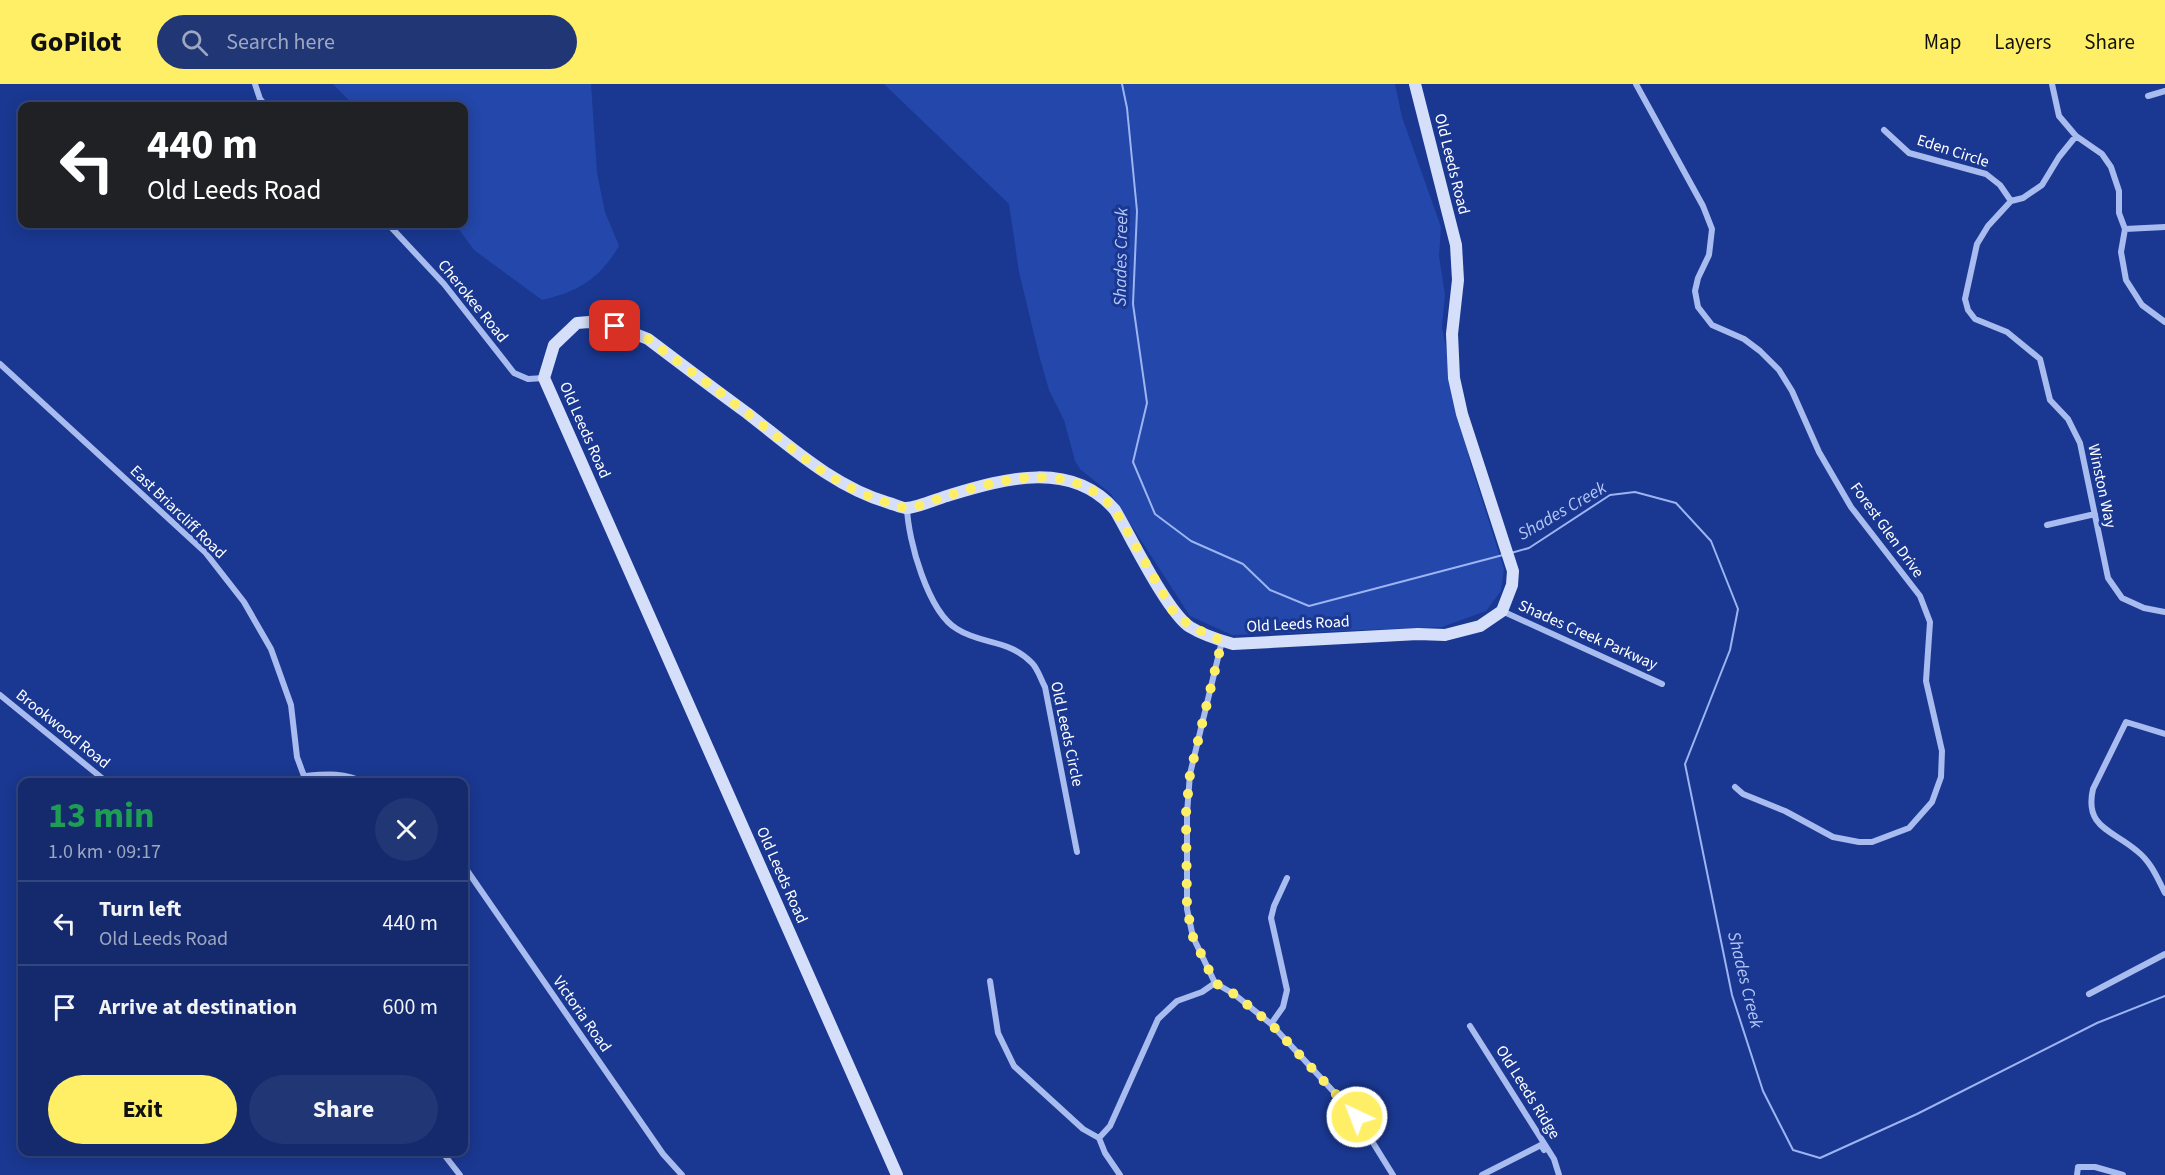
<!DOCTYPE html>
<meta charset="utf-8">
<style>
body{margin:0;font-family:"Source Sans 3",sans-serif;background:#213675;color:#f1f3f6;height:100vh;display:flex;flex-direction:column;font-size:22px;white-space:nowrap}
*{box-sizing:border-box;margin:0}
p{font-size:20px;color:#9da7c2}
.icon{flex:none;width:33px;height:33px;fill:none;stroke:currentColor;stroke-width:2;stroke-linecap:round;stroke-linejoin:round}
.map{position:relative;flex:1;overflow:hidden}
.details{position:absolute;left:18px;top:694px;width:450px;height:378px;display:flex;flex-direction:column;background:#142a6d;border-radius:12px;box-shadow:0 3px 15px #0003,0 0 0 2px #334680}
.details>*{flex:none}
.guide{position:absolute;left:18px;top:18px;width:450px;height:126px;border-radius:12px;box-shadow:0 3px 15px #0003,0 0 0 2px #334680;background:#202124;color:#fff;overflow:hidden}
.pin{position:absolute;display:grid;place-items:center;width:51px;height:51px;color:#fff;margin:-26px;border-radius:12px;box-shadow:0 3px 9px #0006}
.me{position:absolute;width:66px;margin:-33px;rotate:317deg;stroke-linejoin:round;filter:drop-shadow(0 0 4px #0008)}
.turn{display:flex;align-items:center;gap:21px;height:126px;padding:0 30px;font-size:27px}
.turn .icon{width:78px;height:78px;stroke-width:2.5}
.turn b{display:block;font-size:42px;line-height:51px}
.round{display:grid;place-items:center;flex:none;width:63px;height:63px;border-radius:32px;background:#213675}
.overview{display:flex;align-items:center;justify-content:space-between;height:102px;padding:0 30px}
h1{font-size:36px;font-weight:700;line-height:45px;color:#1e9e55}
.cta{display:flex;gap:12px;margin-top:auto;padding:12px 30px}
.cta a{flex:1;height:69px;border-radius:36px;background:#ffef67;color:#111;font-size:24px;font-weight:700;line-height:69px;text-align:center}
.cta a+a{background:#213675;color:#f1f3f6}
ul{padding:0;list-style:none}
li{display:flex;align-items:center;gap:18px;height:84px;padding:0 30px;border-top:2px solid #334680}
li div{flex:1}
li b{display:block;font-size:22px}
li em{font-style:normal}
header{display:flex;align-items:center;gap:36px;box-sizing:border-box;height:84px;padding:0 30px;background:#ffef67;color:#111}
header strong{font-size:28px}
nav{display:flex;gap:33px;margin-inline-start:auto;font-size:21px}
.search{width:420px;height:54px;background:#213675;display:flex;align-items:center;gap:15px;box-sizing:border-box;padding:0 21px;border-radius:33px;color:#9da7c2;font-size:22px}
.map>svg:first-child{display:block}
.green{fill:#2347aa}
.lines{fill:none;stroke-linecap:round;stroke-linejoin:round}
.stream{stroke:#9cb4f1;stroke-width:2}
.minor{stroke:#a9bcef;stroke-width:6}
.secondary{stroke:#d6dffa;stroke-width:12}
.route{stroke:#ffef67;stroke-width:10;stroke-dasharray:0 18}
.labels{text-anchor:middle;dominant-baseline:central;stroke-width:6;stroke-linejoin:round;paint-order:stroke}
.street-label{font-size:16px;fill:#fff;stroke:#1a3891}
.water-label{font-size:18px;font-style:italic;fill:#b5c7f6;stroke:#1a3891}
</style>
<header>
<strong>GoPilot</strong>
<div class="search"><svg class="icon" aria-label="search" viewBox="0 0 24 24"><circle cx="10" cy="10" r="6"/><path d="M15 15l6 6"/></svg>Search here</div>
<nav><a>Map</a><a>Layers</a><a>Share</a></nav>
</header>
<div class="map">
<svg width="2165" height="1091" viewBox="0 0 2165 1091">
<rect width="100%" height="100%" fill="#1a3891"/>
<path class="green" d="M333,0H591L597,89L605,128L619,162C599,195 580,207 542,216L474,166L455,140H464V22H355Z
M884,0H1395L1402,33L1441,143L1439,172L1445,211L1442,243L1447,269L1470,378L1504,485L1501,507L1486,527L1442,543L1232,551L1190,532L1111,410L1080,385L1075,377L1064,336L1049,306L1039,271L1019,188L1009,120Z"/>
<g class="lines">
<path class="stream" d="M1122,0L1127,24L1137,127L1133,220L1147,319L1133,378L1155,430L1191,457L1243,480L1270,506L1309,522L1503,471
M1511,469L1529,464L1610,411L1635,408L1676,419L1711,457L1738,525L1730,566L1685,680L1732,911L1763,1007L1793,1066L1820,1074L1917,1030L2097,939L2165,912"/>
<path class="minor" d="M255,0L260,15L266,22
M1636,0L1703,122L1712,145L1709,171L1698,194L1695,207L1698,223L1712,241L1744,255L1760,267L1779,286L1792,307L1819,368L1851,423L1920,512L1930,538L1926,597L1942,667L1941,693L1932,718L1909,744L1872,758H1859L1833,753L1785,727L1743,710L1735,703
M2052,0L2059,32L2076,52L2102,70L2111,83L2119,107V129L2125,145L2121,168L2126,196L2142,221L2165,238
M2148,12L2165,7
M1884,46L1909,69L1986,90L2000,101L2011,117
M2076,52L2059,73L2042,101L2023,114L2011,117L1988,142L1977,160L1965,215L1968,226L1975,235L2007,248L2040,275L2050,316L2068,335L2080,359L2108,494L2122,514L2144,524L2165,528
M388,140L444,200L514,289L528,295L544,294
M2125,145L2165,143
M0,280L205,468L244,518L271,565L291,621L297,673L304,692L303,699
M907,424C908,456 928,528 957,545C982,561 1009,555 1032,579C1038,585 1041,596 1045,603L1077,768
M2047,441L2095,430
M1502,527L1662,600
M1222,557L1190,690L1187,729V825L1193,853L1215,899L1234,910L1271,940L1357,1033L1393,1091
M0,611L108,699
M2165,650L2126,638L2093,705C2084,744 2113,746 2137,767C2151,778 2157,793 2165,809
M304,692C326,690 345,688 365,699
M464,782L663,1070L682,1091
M990,897L998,949L1014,982L1083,1045L1099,1054L1105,1069L1120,1091
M2089,910L2165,870
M1271,940L1283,923L1287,906L1271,834L1274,822L1287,794
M1470,942L1554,1075L1559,1091
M1099,1054L1110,1042L1158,935L1177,917L1202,908L1215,899
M442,1068L460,1091
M1482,1091L1541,1061L1544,1066
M2077,1091L2078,1083H2095L2123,1091"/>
<path class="secondary" d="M897,1091L544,294L554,261L577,239L589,238L615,242L648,255C681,280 714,305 747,329C791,363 834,403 889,419C894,420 901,424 906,424C917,424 939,414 950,411C1006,394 1072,376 1115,426C1131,453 1167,528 1190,543C1203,551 1219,556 1233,560L1418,550L1445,551L1480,542L1502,527L1512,501L1513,487L1462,330L1454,294L1452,250L1458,196L1456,161L1415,0"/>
</g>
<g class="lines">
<path class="route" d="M615,242L648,255C681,280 714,304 747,329C791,363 834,404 889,419C894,420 901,424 906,424C917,424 939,414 950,411C1006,394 1072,376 1115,426L1173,527L1190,542L1222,557L1190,690L1186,729L1187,825L1193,853L1215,899L1234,910L1271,940L1357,1033"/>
</g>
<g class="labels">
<g class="street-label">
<text transform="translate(1953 67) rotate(18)">Eden Circle</text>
<text transform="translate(1452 80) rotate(76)">Old Leeds Road</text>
<text transform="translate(473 217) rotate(51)">Cherokee Road</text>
<text transform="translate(585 346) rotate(66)">Old Leeds Road</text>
<text transform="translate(2102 402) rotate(78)">Winston Way</text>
<text transform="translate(178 428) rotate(44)">East Briarcliff Road</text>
<text transform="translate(1887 446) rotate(54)">Forest Glen Drive</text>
<text transform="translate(1298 540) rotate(-3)">Old Leeds Road</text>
<text transform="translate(1588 551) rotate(24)">Shades Creek Parkway</text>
<text transform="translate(63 645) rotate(39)">Brookwood Road</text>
<text transform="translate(1067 650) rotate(78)">Old Leeds Circle</text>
<text transform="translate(782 791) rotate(66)">Old Leeds Road</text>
<text transform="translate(582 930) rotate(55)">Victoria Road</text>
<text transform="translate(1528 1008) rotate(58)">Old Leeds Ridge</text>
</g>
<g class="water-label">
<text transform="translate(1121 173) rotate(-89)">Shades Creek</text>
<text transform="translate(1562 427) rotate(-30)">Shades Creek</text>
<text transform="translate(1745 896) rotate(76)">Shades Creek</text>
</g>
</g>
</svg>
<div class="pin" style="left:615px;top:242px;background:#d93025"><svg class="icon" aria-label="arrive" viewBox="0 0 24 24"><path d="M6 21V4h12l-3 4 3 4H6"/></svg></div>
<svg class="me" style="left:1357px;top:1033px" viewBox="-20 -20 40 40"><circle r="17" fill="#ffef67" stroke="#fff" stroke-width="3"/><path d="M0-11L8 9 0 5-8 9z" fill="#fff"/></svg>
<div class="guide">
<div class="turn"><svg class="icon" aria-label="left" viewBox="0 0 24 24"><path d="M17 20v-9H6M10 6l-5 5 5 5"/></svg><div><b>440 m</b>Old Leeds Road</div></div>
</div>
<section class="details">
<div class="overview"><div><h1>13 min</h1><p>1.0 km · 09:17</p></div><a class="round"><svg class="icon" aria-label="close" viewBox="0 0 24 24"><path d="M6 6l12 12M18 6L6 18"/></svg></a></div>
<ul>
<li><svg class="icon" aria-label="left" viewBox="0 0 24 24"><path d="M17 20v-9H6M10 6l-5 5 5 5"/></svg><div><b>Turn left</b><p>Old Leeds Road</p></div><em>440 m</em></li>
<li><svg class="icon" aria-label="arrive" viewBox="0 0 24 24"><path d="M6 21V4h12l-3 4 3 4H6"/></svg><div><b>Arrive at destination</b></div><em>600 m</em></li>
</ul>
<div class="cta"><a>Exit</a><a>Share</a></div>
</section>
</div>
